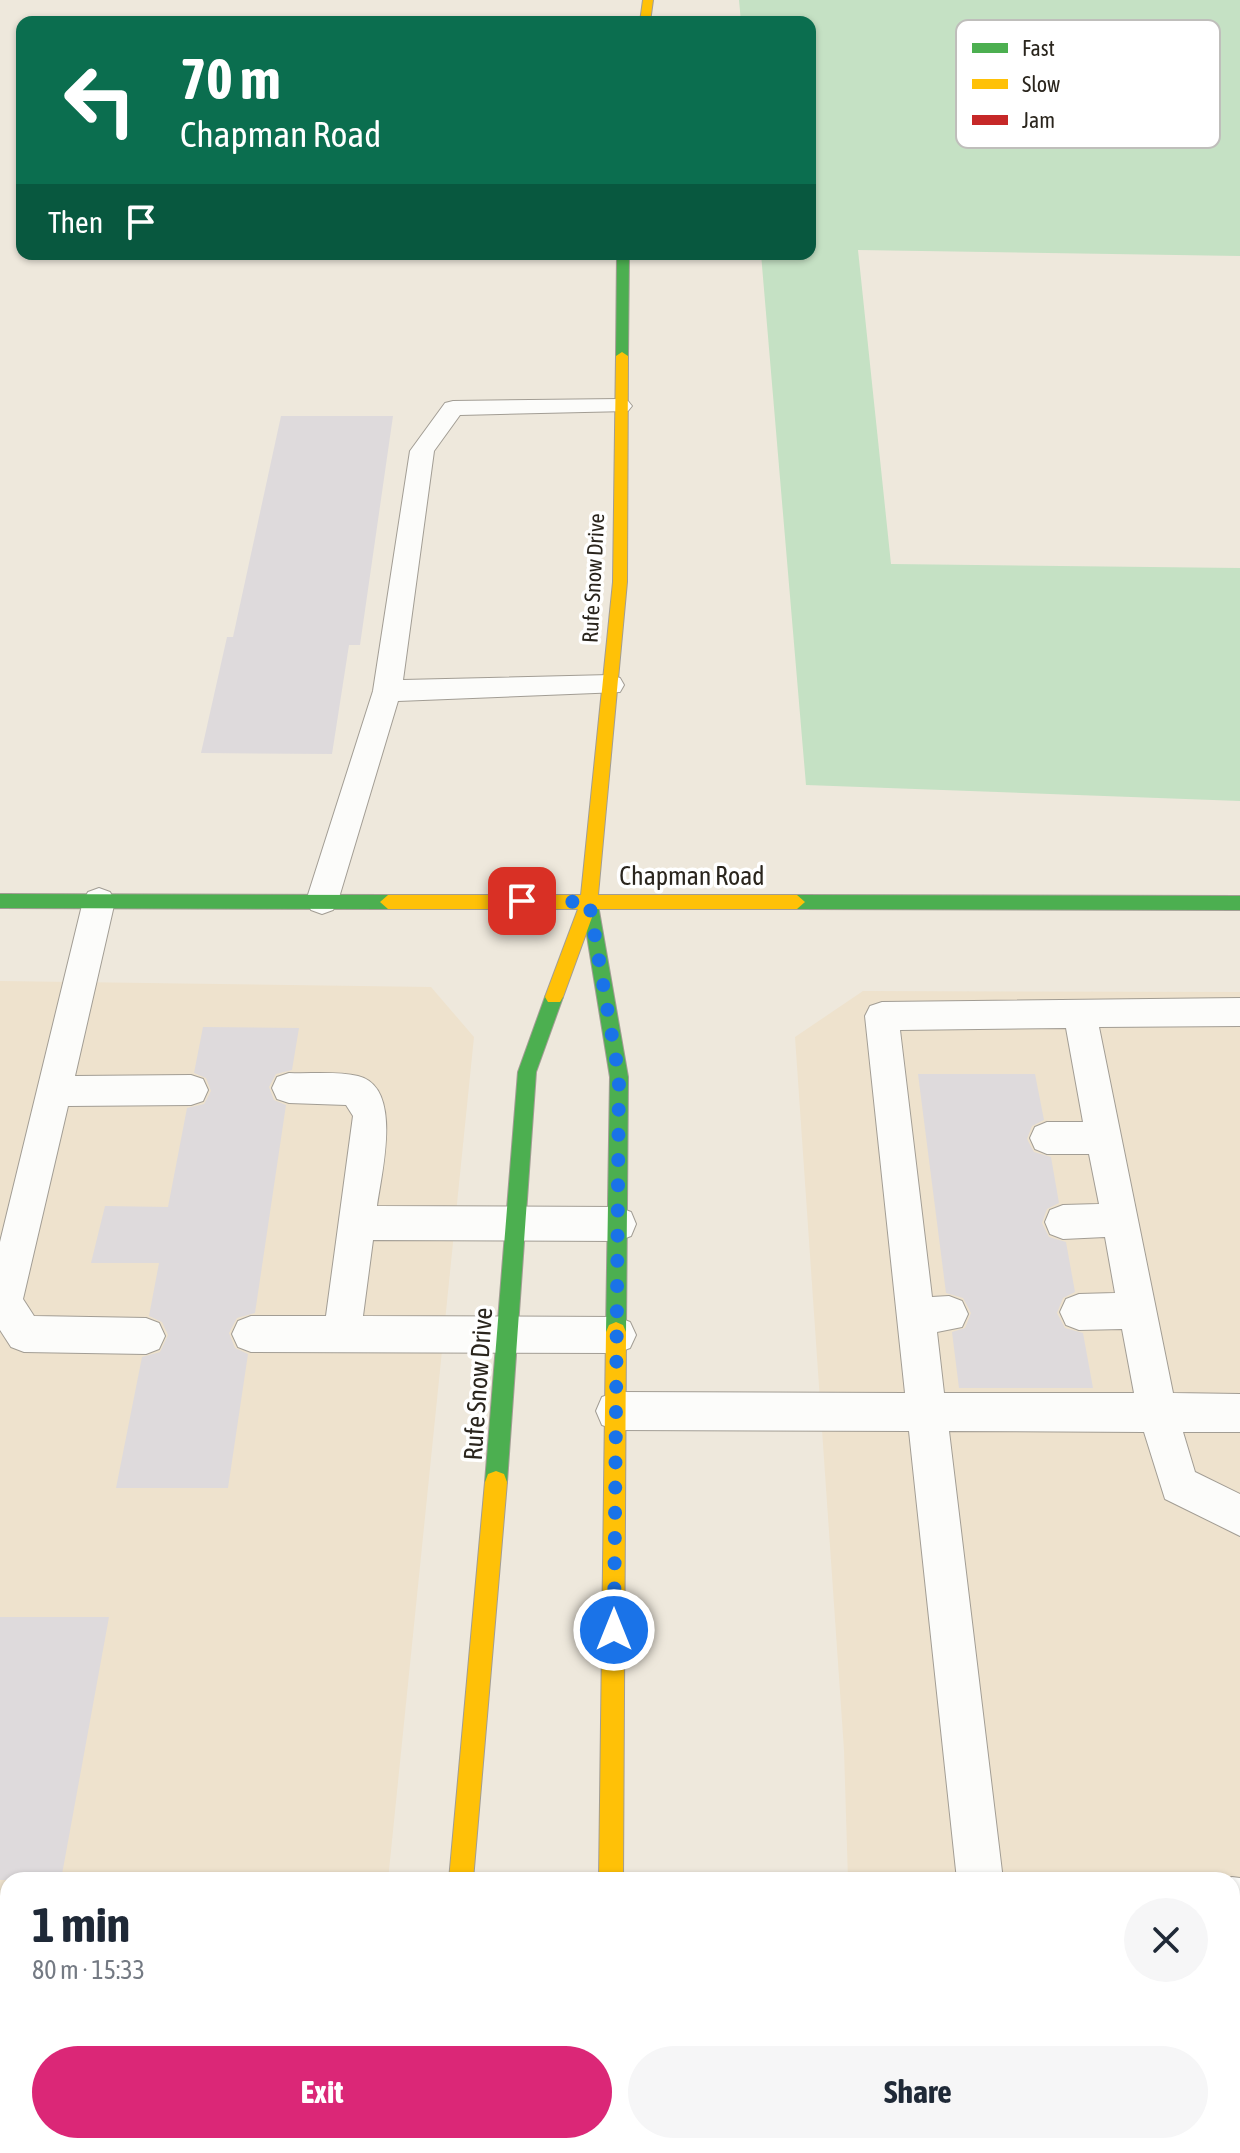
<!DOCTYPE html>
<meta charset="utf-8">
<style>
body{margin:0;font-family:"Asap Condensed",sans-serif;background:#f6f6f7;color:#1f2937;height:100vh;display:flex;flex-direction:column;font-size:30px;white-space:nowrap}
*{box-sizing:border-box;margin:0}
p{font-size:26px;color:#747a83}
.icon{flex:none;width:44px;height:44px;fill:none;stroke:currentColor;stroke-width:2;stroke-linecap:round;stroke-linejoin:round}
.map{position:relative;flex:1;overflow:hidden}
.details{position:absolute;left:0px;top:1872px;width:1240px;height:282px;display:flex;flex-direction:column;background:#fff;border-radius:24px 24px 0 0;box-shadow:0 2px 6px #0004}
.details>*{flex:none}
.guide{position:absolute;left:16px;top:16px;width:800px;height:244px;border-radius:16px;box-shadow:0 2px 6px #0004;background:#0b6e4f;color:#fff;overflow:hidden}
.pin{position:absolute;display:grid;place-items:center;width:68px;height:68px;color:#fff;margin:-34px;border-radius:16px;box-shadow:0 4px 12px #0006}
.me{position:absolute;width:88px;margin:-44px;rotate:0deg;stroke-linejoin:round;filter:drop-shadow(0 0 6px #0008)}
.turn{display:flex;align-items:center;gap:28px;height:168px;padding:0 32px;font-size:36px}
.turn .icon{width:104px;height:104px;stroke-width:2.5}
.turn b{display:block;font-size:56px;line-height:68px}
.then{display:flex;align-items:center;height:76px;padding:0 32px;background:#0003;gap:16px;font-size:30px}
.round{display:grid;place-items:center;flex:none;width:84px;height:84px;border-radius:42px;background:#f6f6f7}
.overview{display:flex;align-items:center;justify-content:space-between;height:136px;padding:0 32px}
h1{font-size:48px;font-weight:700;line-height:60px}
.button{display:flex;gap:16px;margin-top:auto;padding:16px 32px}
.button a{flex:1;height:92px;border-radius:48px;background:#db2777;color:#fff;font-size:32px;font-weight:700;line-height:92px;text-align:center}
.button a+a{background:#f6f6f7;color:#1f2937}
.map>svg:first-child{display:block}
.built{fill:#eee2cd}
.green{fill:#c5e1c4}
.building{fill:#dedadc}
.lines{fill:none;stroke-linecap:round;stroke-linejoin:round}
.lane-casing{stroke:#a29d94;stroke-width:2}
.fast-casing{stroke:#a29d94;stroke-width:2}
.slow-casing{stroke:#a29d94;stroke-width:2}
.jam-casing{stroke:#a29d94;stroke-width:2}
.lane{fill:#fcfcfa;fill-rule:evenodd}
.fast{fill:#4caf50;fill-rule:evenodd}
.slow{fill:#ffc107;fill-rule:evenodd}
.jam{fill:#c62828;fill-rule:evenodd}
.route{stroke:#1a73e8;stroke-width:14;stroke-dasharray:0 25.2}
.labels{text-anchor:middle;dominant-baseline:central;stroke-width:7;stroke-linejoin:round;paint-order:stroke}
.far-street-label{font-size:22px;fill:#2a251d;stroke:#fff}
.street-label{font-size:26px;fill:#2a251d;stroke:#fff}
.key{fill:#fff;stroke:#bfbebb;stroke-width:2}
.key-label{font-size:22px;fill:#2a251d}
</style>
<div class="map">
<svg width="1240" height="2153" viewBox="0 0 1240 2153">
<rect width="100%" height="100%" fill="#eee8dc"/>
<path class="built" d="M0,981L431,987L474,1037L388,1880H8V2146H361L360,2153H0Z
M863,991L1240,992V2153H858V2146H1232V1880H848L844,1750L795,1037Z"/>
<path class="green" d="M739,0H1240V256L858,250L891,564L1240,568V801L806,785L761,254H810V22H741Z"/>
<path class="building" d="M281,416H393L360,645H349L332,754L201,753L227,637H233Z
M203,1027L299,1028L292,1070L276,1074L269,1087L274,1100L286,1105L255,1313L237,1318L229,1333L235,1348L248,1354L228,1488H116L142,1357L160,1352L168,1335L162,1322L149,1316L159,1263H91L105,1206L168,1207L187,1108L204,1104L211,1091L206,1078L194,1073Z
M918,1074H1035L1044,1120L1032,1126L1027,1139L1034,1152L1051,1157L1059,1203L1047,1209L1042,1223L1049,1237L1066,1242L1075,1292L1063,1298L1057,1313L1065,1328L1083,1333L1093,1388H959L952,1332L965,1328L971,1313L963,1298L946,1293Z
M0,1617H109L61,1880H0Z"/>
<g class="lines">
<g class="lane-casing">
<path id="lane" d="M620,399L628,401L632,406L628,411L460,415L434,451L403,680L610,675L620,678L624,685L620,692L398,701L338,901L333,910L322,914L311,910L306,901L373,691L410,451L445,403L453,401Z
M99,888L110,892L115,901L75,1076L191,1075L203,1079L208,1090L203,1101L191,1105L68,1106L23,1299L34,1316L146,1318L159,1323L165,1336L159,1349L146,1354L24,1352L11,1347L0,1330V1242L83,901L88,892Z
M1240,998V1026L1099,1027L1173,1393L1240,1394V1432H1183L1195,1472L1240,1494V1536L1165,1499L1144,1432L949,1431L1003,1880H957L909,1431L616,1430L602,1425L596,1411L602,1397L616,1392L905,1393L865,1016L870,1006L882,1002ZM1066,1028L1083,1122H1047L1035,1127L1030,1138L1035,1149L1047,1154H1089L1099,1204L1063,1205L1050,1210L1045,1222L1050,1234L1063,1239L1105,1237L1115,1293L1079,1294L1066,1299L1060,1312L1066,1325L1079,1330L1122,1329L1134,1393H944L937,1332L962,1327L968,1314L962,1301L949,1296L932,1297L900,1030Z
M289,1073C311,1074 337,1071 358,1076C404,1087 381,1174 377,1206L618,1207L631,1212L636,1224L631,1236L618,1241L373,1240L363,1316L617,1317L630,1322L636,1335L630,1348L617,1353L251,1352L238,1347L232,1334L238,1321L251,1316H326L353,1116L346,1105L289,1103L277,1099L272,1088L277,1077Z
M1232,1877L1240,1878V1924L1232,1923V1880H1224Z
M985,2146H1035V2153H985Z"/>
</g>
<g class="fast-casing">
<path id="fast" d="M617,254H629L628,356L622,360L616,356Z
M0,894L388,895L396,902L388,909L0,908Z
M797,895L1240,896V910L797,909L789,902Z
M590,898L598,905L628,1077L626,1332L623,1339L616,1342L609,1339L606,1332L610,1077L582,905Z
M554,990L560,992L563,997L536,1072L507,1482L504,1490L496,1493L488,1490L485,1482L518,1072L545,997L548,992Z
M425,2146H451V2153H425Z"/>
</g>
<g class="slow-casing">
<path id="slow" d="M643,0H653L650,22H640Z
M622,352L628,356L627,582L598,895H797L805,902L797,909H595L563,997L560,1002H548L545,997L578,909H388L380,902L388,895H581L613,582L616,356Z
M616,1322L623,1325L626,1332L623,1880H599L606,1332L609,1325Z
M496,1471L504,1474L507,1482L473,1880H449L485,1482L488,1474Z"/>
</g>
<g class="jam-casing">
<path id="jam" d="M595,2146H621V2153H595Z"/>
</g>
<use href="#lane" class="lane"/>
<use href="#fast" class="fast"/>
<use href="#slow" class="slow"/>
<use href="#jam" class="jam"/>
</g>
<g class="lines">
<path class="route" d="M522,901L589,902L619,1077L614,1630"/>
</g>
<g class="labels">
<g class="far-street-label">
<text transform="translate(593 578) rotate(-87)">Rufe Snow Drive</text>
</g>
<g class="street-label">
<text x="692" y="876">Chapman Road</text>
<text transform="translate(478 1384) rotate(-86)">Rufe Snow Drive</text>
</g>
</g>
<rect x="956" y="20" width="264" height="128" rx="12" class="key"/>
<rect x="972" y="43" width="36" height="10" fill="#4caf50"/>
<rect x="972" y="79" width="36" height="10" fill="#ffc107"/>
<rect x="972" y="115" width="36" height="10" fill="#c62828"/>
<g class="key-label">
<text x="1022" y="56">Fast</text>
<text x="1022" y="92">Slow</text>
<text x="1022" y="128">Jam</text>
</g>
</svg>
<div class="pin" style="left:522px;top:901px;background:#d93025"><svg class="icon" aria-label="arrive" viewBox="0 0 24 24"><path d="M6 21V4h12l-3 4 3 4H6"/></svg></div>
<svg class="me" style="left:614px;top:1630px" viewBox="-20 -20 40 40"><circle r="17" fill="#1a73e8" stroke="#fff" stroke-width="3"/><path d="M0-11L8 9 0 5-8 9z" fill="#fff"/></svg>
<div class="guide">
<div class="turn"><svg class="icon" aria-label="left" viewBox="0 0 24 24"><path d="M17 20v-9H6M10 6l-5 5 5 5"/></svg><div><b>70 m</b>Chapman Road</div></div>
<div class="then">Then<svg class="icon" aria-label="arrive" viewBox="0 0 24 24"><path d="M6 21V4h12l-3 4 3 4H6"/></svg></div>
</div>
<section class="details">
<div class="overview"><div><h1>1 min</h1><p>80 m · 15:33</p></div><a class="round"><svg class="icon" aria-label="close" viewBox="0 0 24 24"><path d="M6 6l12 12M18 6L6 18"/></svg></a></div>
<div class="button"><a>Exit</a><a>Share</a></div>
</section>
</div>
